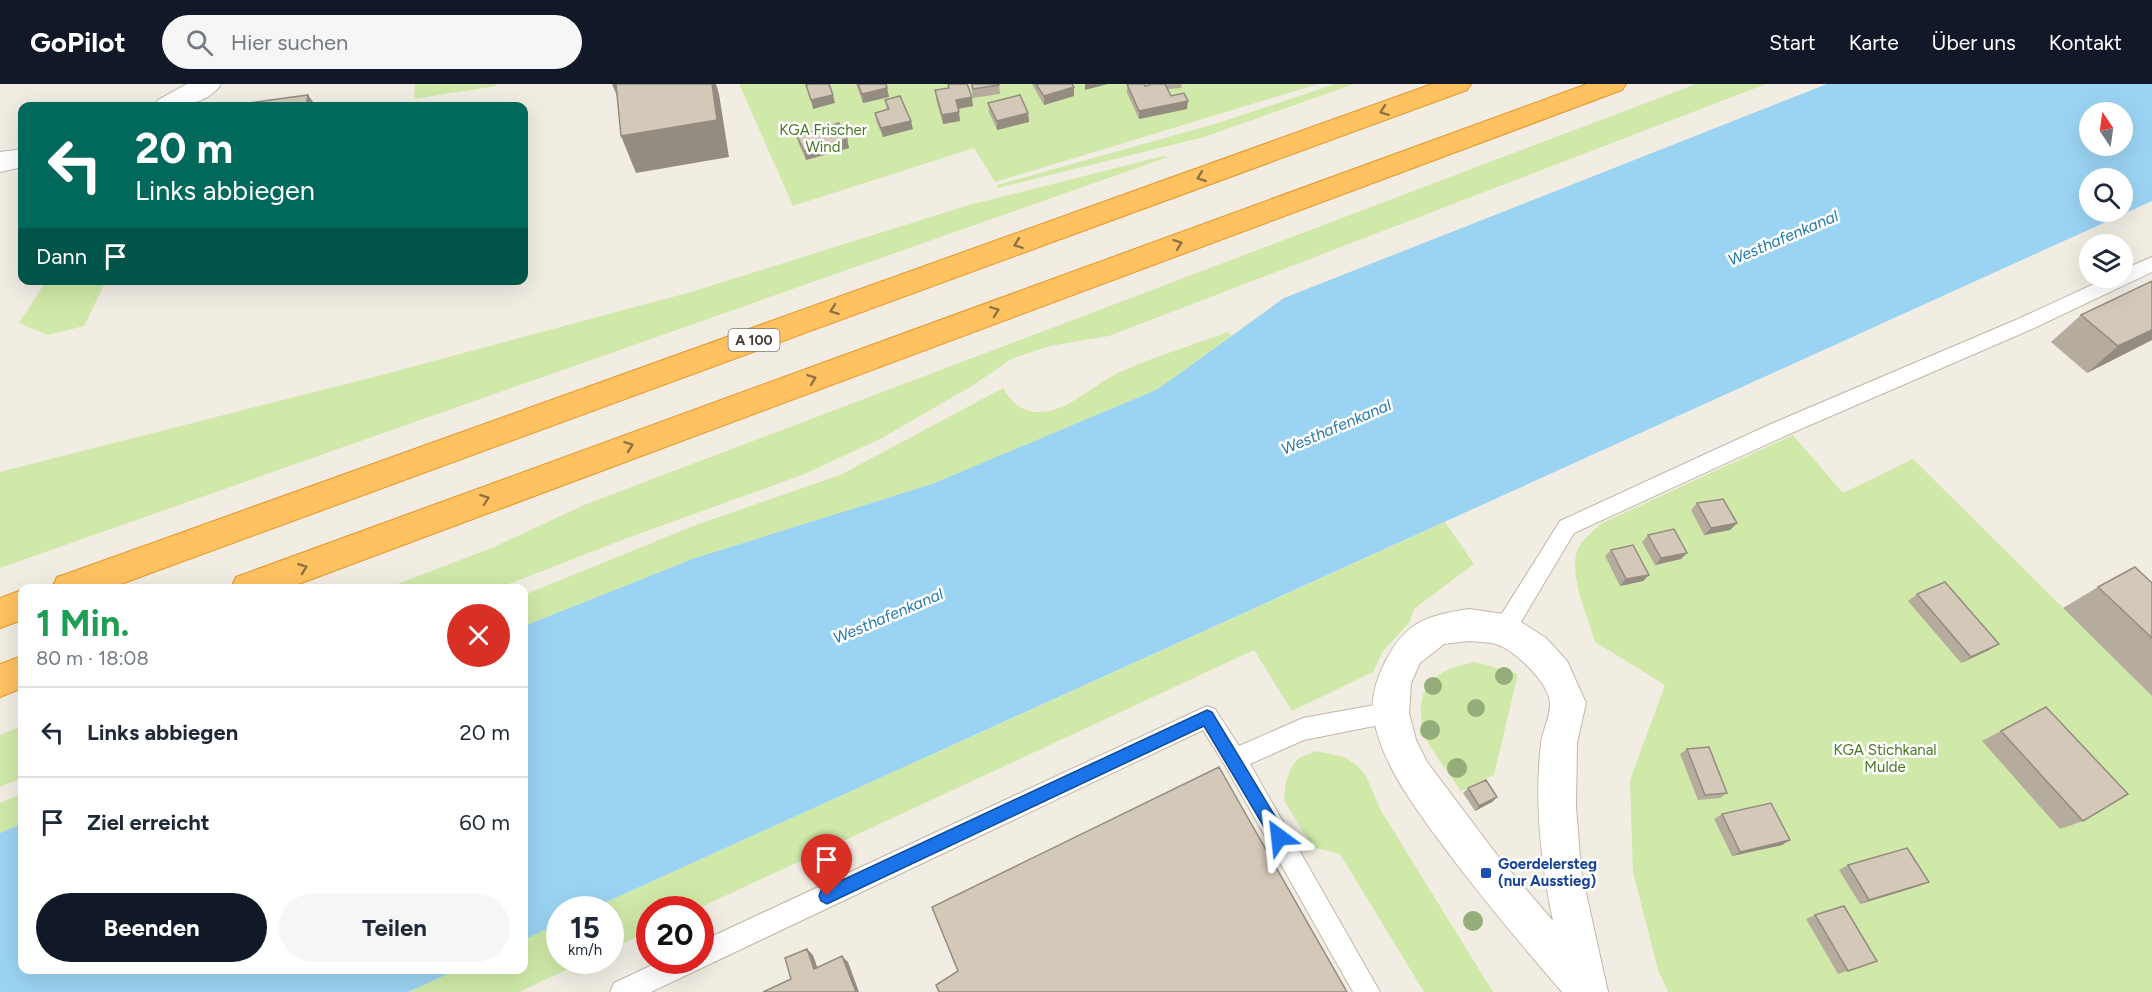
<!DOCTYPE html>
<html lang="de">
<meta charset="utf-8">
<style>
body{margin:0;font-family:Figtree,sans-serif;background:#f6f6f7;color:#1f2937;height:100vh;display:flex;flex-direction:column;font-size:22px;white-space:nowrap}
*{box-sizing:border-box;margin:0}
p{font-size:20px;color:#747a83}
.icon{flex:none;width:33px;height:33px;fill:none;stroke:currentColor;stroke-width:2;stroke-linecap:round;stroke-linejoin:round}
.map{position:relative;flex:1;overflow:hidden}
.sheet{position:absolute;left:18px;top:500px;width:510px;height:390px;display:flex;flex-direction:column;background:#fff;border-radius:12px;box-shadow:0 6px 24px #0002}
.sheet>*{flex:none}
.hud{position:absolute;left:18px;top:18px;width:510px;height:183px;border-radius:12px;box-shadow:0 6px 24px #0002;background:#00695c;color:#fff;overflow:hidden}
.needle{width:39px;rotate:347deg}
.fabs{position:absolute;left:2079px;top:18px;display:grid;gap:12px}
.fabs a{display:grid;place-items:center;width:54px;height:54px;border-radius:50%;background:#fff;box-shadow:0 6px 24px #0002;font-size:30px}
.speed{position:absolute;left:546px;top:812px;display:flex;gap:12px;font-size:30px;font-weight:700;text-align:center}
.speed>*{display:grid;place-content:center;width:78px;height:78px;border-radius:50%;background:#fff;box-shadow:0 6px 24px #0002;line-height:1}
.speed small{font-size:15px;font-weight:400}
.speed .limit{border:9px solid #d22;background:#fff;color:#111}
.pin{position:absolute;display:grid;place-items:center;width:51px;height:51px;color:#fff;margin:-62px -26px;border-radius:50% 50% 50% 0;rotate:-45deg;box-shadow:0 0 6px #0007}
.pin .icon{rotate:45deg}
.me{position:absolute;width:66px;margin:-33px;rotate:330deg;stroke-linejoin:round;filter:drop-shadow(0 0 4px #0008)}
.turn{display:flex;align-items:center;gap:21px;height:126px;padding:0 18px;font-size:27px}
.turn .icon{width:78px;height:78px;stroke-width:2.5}
.turn b{display:block;font-size:42px;line-height:51px}
.then{display:flex;align-items:center;height:57px;padding:0 18px;background:#0003;gap:12px;font-size:22px}
.round{display:grid;place-items:center;flex:none;width:63px;height:63px;border-radius:32px;background:#f6f6f7}
.headline{display:flex;align-items:center;justify-content:space-between;height:102px;padding:0 18px}
h1{font-size:36px;font-weight:700;line-height:45px;color:#1e9e55}
.action{display:flex;gap:12px;margin-top:auto;padding:12px 18px}
.action a{flex:1;height:69px;border-radius:36px;background:#111827;color:#fff;font-size:24px;font-weight:700;line-height:69px;text-align:center}
.action a+a{background:#f6f6f7;color:#1f2937}
ul{padding:0;list-style:none}
li{display:flex;align-items:center;gap:18px;height:90px;padding:0 18px;border-top:2px solid #e0e1e3}
li div{flex:1}
li b{display:block;font-size:22px}
li em{font-style:normal}
header{display:flex;align-items:center;gap:36px;box-sizing:border-box;height:84px;padding:0 30px;background:#111827;color:#fff}
header strong{font-size:28px}
nav{display:flex;gap:33px;margin-inline-start:auto;font-size:21px}
.search{width:420px;height:54px;background:#f6f6f7;display:flex;align-items:center;gap:15px;box-sizing:border-box;padding:0 21px;border-radius:33px;color:#747a83;font-size:22px}
.map>svg:first-child{display:block}
.green{fill:#d0e9a9}
.water{fill:#9bd4f3;fill-rule:evenodd}
.lines{fill:none;stroke-linecap:round;stroke-linejoin:round}
.service-casing{stroke:#c1b7a8;stroke-width:2}
.minor-casing{stroke:#c1b7a8;stroke-width:2}
.motorway-casing{stroke:#e4962b;stroke-width:2}
.service{fill:#fff;fill-rule:evenodd}
.minor{fill:#fff;fill-rule:evenodd}
.motorway{fill:#ffc261;fill-rule:evenodd}
.tree{fill:#94ad7a}
.wall{fill:#b6ac9e}
.shaded-wall{fill:#948c81}
.building{fill:#d4c8b8;stroke:#948c81;stroke-width:1.5}
.oneway{stroke:#8f7245}
.route{fill:#1a73e8;stroke:#114b97;stroke-width:1.5}
.transit-dot{fill:#1a4fb4;stroke:#fff;stroke-width:2}
.labels{text-anchor:middle;dominant-baseline:central;stroke-width:5;stroke-linejoin:round;paint-order:stroke}
.shield{fill:#fff;stroke:#7c7770;stroke-width:1.5}
.shield-label{font-size:14px;font-weight:bold;fill:#443d33}
.park-label{font-size:15px;fill:#487824;stroke:#fff}
.transit-label{font-size:15px;font-weight:bold;fill:#164399;stroke:#fff;text-anchor:start}
.water-label{font-size:16px;font-style:italic;fill:#277aac;stroke:#fff}
</style>
<header>
<strong>GoPilot</strong>
<div class="search"><svg class="icon" aria-label="search" viewBox="0 0 24 24"><circle cx="10" cy="10" r="6"/><path d="M15 15l6 6"/></svg>Hier suchen</div>
<nav><a>Start</a><a>Karte</a><a>Über uns</a><a>Kontakt</a></nav>
</header>
<div class="map">
<svg width="2152" height="908" viewBox="0 0 2152 908">
<rect width="100%" height="100%" fill="#f2ede3"/>
<path class="green" d="M415,0H496V2L414,15Z
M739,0H1318L995,98L974,64L793,122Z
M1335,0H1354L1204,53L998,104L997,101L1218,39Z
M1696,0H1766L1109,252L1050,262L1011,275L972,302L880,355L802,391L630,453L498,504H387L494,463L584,421Z
M1163,72L1168,73L0,484V388L389,289L691,208L969,121Z
M46,197V196L106,197L84,242L48,251L19,239Z
M1227,248L1232,251L1158,305L932,400L695,474L524,542V511L693,442L840,391L1003,304C1011,318 1023,329 1040,328C1069,327 1091,302 1118,289C1152,273 1191,262 1227,248Z
M1793,351L1843,409L1913,375L2152,612V908H1668L1658,886L1633,788L1630,696L1665,601L1595,558C1588,533 1565,484 1580,461C1585,453 1594,447 1600,440Z
M1445,438L1474,480L1414,525L1409,539L1383,567L1373,588L1292,627L1254,566L697,825H650L649,847L611,865L610,825H591Z
M1475,578L1518,590L1494,691L1461,707C1450,691 1430,665 1423,648C1421,643 1422,635 1421,629C1419,595 1446,583 1475,578Z
M22,642V694L0,703V651Z
M1316,667L1344,673L1357,681L1366,692L1380,725L1493,908H1424L1340,770L1312,763L1284,716L1286,697L1292,682L1299,674Z
M22,710V740L0,749V719Z
M559,839L560,876H587L519,908H408L459,885H524V856Z"/>
<path class="water" d="M1827,0H2152V117L591,825H560L559,839L524,856V542L695,474L932,400L1158,305L1284,214ZM2090,28H2122V62H2090ZM2090,94H2122V128H2090Z
M22,740V885H459L408,908H0V749Z"/>
<g class="lines">
<g class="service-casing">
<path id="service" d="M2152,173V188L2032,245L1787,351L1574,449L1512,553L1504,556L1496,553L1493,546L1496,539L1560,437L1773,339L2018,235L2107,194H2122V186Z
M1391,618L1399,621L1402,629L1399,637L1304,656L1250,680L1380,908H1353L1226,683L1203,646L651,908H610L614,899L663,876H700V858L1207,622L1215,625L1239,662L1303,634Z"/>
</g>
<g class="minor-casing">
<path id="minor" d="M187,0H221C207,22 177,22 154,22L158,16Z
M22,65V83L0,88V68Z
M1469,525L1504,530L1516,535L1546,554L1567,577L1586,619L1577,659L1576,722L1581,786L1608,908H1562C1518,857 1475,806 1435,751C1409,715 1380,676 1373,630C1371,612 1377,594 1385,578C1406,537 1426,532 1469,525ZM1469,557C1478,558 1488,558 1496,560C1515,566 1549,599 1550,619C1551,632 1542,647 1541,660C1534,719 1541,779 1553,837L1500,775L1427,678L1416,656L1409,629L1411,599L1420,579L1444,560Z"/>
</g>
<g class="motorway-casing">
<path id="motorway" d="M1432,0H1471L1467,6L110,504H52L57,493L69,489Z
M1587,0H1626L1622,6L288,504H231L236,493Z
M22,506V536L0,544V514Z
M22,572V604L0,613V580Z"/>
</g>
<use href="#service" class="service"/>
<use href="#minor" class="minor"/>
<use href="#motorway" class="motorway"/>
</g>
<g class="tree">
<circle cx="1504" cy="592" r="9"/>
<circle cx="1433" cy="602" r="9"/>
<circle cx="1476" cy="624" r="9"/>
<circle cx="1430" cy="646" r="10"/>
<circle cx="1457" cy="684" r="10"/>
<circle cx="1473" cy="837" r="10"/>
</g>
<path class="wall" d="M856,0H886L889,13L863,19Z
M948,0L973,22L958,25L960,37L943,40L936,15L935,6L948,4Z
M971,0H999L1000,10L973,14Z
M1032,0H1072L1074,3V12L1044,21Z
M1127,0L1145,2L1152,0H1182L1181,4L1168,5L1171,12L1187,25L1139,35L1127,9Z
M885,16L913,45L883,53L876,37L875,29L887,25Z
M988,19L1028,29L1029,38L997,46L989,28Z
M797,52L847,55L849,64L806,76L799,60Z
M2152,197V256L2087,289L2051,258L2081,231Z
M1697,419L1737,439L1730,446L1704,451L1691,426Z
M1648,451L1681,475L1655,481L1642,458Z
M1611,466L1649,491L1643,497L1620,502L1605,472Z
M2152,499V612L2063,524L2098,503Z
M1917,510L1989,566L1961,579L1908,517Z
M2046,623L2083,737L2060,745L1982,657Z
M1687,665L1727,709L1720,714L1698,716L1680,670Z
M1468,704L1497,713L1492,718L1475,727L1463,709Z
M1722,730L1782,761L1732,772L1714,735Z
M1848,781L1919,802L1860,820L1839,786Z
M1815,831L1877,877L1838,890L1806,835Z"/>
<path class="shaded-wall" d="M612,0H620L623,26Z
M712,0H716L719,10L729,73L636,89L621,52Z
M1085,0H1108L1085,6Z
M1074,3V12L1044,21V12Z
M887,4L889,13L863,19L862,10Z
M308,11L314,19L313,22H306Z
M833,11L835,19L813,25L811,16Z
M972,13L973,22L957,25L956,16Z
M1188,17L1187,25L1139,35V27Z
M959,28L960,37L943,40L942,31Z
M1028,29L1029,38L997,46V37Z
M911,37L913,45L883,53L881,44Z
M847,55L849,64L806,76L804,67Z
M2152,246V256L2087,289L2118,262Z
M1737,439L1730,446L1704,451L1711,444Z
M1687,469L1681,475L1655,481L1661,474Z
M1649,491L1643,497L1620,502L1626,495Z
M1999,560L1989,566L1961,579L1971,573Z
M1497,713L1492,718L1475,727L1479,722Z
M1790,756L1782,761L1732,772L1740,768Z
M1929,798L1919,802L1860,820L1869,816Z
M807,865L813,871L820,891L814,885Z
M842,872L848,878L859,908H856Z"/>
<path class="building" d="M616,0H712L717,36L621,52Z
M810,0H829L833,11L811,16L806,1Z
M858,0H886L887,4L862,10Z
M948,0H967L972,13L956,16L959,28L942,31L935,6L949,4Z
M972,0H999V1L973,5Z
M1036,0H1072L1074,3L1044,12Z
M1127,0H1144L1145,2L1152,0H1165L1171,12L1184,9L1188,17L1139,27Z
M308,11L306,22H226Z
M1020,11L1028,29L997,37L988,19Z
M900,12L911,37L881,44L875,29L889,25L885,16Z
M839,39L847,55L804,67L797,52Z
M2152,197V246L2118,262L2081,231Z
M1723,415L1737,439L1711,444L1697,419Z
M1674,445L1687,469L1661,474L1648,451Z
M1633,461L1649,491L1626,495L1611,466Z
M2135,483L2152,499V554L2098,503Z
M1945,498L1999,560L1971,573L1917,510Z
M2046,623L2128,710L2083,737L2001,647Z
M1709,663L1727,709L1705,711L1687,665Z
M1219,683L1347,908H939L936,901L958,887L932,823Z
M1486,696L1497,713L1479,722L1468,704Z
M1771,719L1790,756L1740,768L1722,730Z
M1907,764L1929,798L1869,816L1848,781Z
M1844,822L1877,877L1848,887L1815,831Z
M807,865L814,885L842,872L856,908H763L791,895L785,874Z"/>
<defs><path id="oneway-chevron" d="M-2-3.5L2.5 0L-2 3.5" fill="none" stroke-width="1.6" stroke-linecap="round" stroke-linejoin="round" transform="scale(1.5)"/></defs>
<g class="oneway">
<use href="#oneway-chevron" transform="translate(1384 27) rotate(160)"/>
<use href="#oneway-chevron" transform="translate(1201 93) rotate(160)"/>
<use href="#oneway-chevron" transform="translate(1018 160) rotate(160)"/>
<use href="#oneway-chevron" transform="translate(1178 160) rotate(-20)"/>
<use href="#oneway-chevron" transform="translate(834 226) rotate(160)"/>
<use href="#oneway-chevron" transform="translate(995 227) rotate(-20)"/>
<use href="#oneway-chevron" transform="translate(812 295) rotate(-20)"/>
<use href="#oneway-chevron" transform="translate(629 362) rotate(-20)"/>
<use href="#oneway-chevron" transform="translate(485 415) rotate(-20)"/>
<use href="#oneway-chevron" transform="translate(303 484) rotate(-20)"/>
</g>
<path class="route" d="M1207,626L1212,628L1284,747L1286,753L1284,758L1279,760L1273,758L1204,642L833,817L827,820L821,817L819,812L821,806Z"/>
<rect class="transit-dot" x="1480" y="783" width="12" height="12" rx="3"/>
<g class="labels">
<rect class="shield" x="728.5" y="245" width="51" height="22" rx="4.5"/>
<g class="shield-label">
<text x="754" y="256">A 100</text>
</g>
<g class="park-label">
<text x="823" y="46">KGA Frischer<tspan x="823" dy="17">Wind</tspan></text>
<text x="1885" y="666">KGA Stichkanal<tspan x="1885" dy="17">Mulde</tspan></text>
</g>
<g class="transit-label">
<text x="1498" y="780">Goerdelersteg<tspan x="1498" dy="17">(nur Ausstieg)</tspan></text>
</g>
<g class="water-label">
<text transform="translate(1783 154) rotate(-23)">Westhafenkanal</text>
<text transform="translate(1336 343) rotate(-23)">Westhafenkanal</text>
<text transform="translate(888 532) rotate(-23)">Westhafenkanal</text>
</g>
</g>
</svg>
<div class="fabs">
<a><svg class="needle" viewBox="-14 -14 28 28"><path d="M0-13l5 13h-10z" fill="#e53935"/><path d="M0 13l5-13h-10z" fill="#747a83"/></svg></a>
<a><svg class="icon" aria-label="search" viewBox="0 0 24 24"><circle cx="10" cy="10" r="6"/><path d="M15 15l6 6"/></svg></a>
<a><svg class="icon" aria-label="layers" viewBox="0 0 24 24"><path d="M12 4l9 5-9 5-9-5zM3 14l9 5 9-5"/></svg></a>
</div>
<div class="speed"><div>15<small>km/h</small></div><div class="limit">20</div></div>
<div class="pin" style="left:827px;top:812px;background:#d93025"><svg class="icon" aria-label="arrive" viewBox="0 0 24 24"><path d="M6 21V4h12l-3 4 3 4H6"/></svg></div>
<svg class="me" style="left:1279px;top:753px" viewBox="-20 -20 40 40"><path d="M0-17L14 15 0 8-14 15z" fill="#1a73e8" stroke="#fff" stroke-width="4"/></svg>
<div class="hud">
<div class="turn"><svg class="icon" aria-label="left" viewBox="0 0 24 24"><path d="M17 20v-9H6M10 6l-5 5 5 5"/></svg><div><b>20 m</b>Links abbiegen</div></div>
<div class="then">Dann<svg class="icon" aria-label="arrive" viewBox="0 0 24 24"><path d="M6 21V4h12l-3 4 3 4H6"/></svg></div>
</div>
<section class="sheet">
<div class="headline"><div><h1>1 Min.</h1><p>80 m · 18:08</p></div><a class="round" style="background:#d93025;color:#fff"><svg class="icon" aria-label="close" viewBox="0 0 24 24"><path d="M6 6l12 12M18 6L6 18"/></svg></a></div>
<ul>
<li><svg class="icon" aria-label="left" viewBox="0 0 24 24"><path d="M17 20v-9H6M10 6l-5 5 5 5"/></svg><div><b>Links abbiegen</b></div><em>20 m</em></li>
<li><svg class="icon" aria-label="arrive" viewBox="0 0 24 24"><path d="M6 21V4h12l-3 4 3 4H6"/></svg><div><b>Ziel erreicht</b></div><em>60 m</em></li>
</ul>
<div class="action"><a>Beenden</a><a>Teilen</a></div>
</section>
</div>
